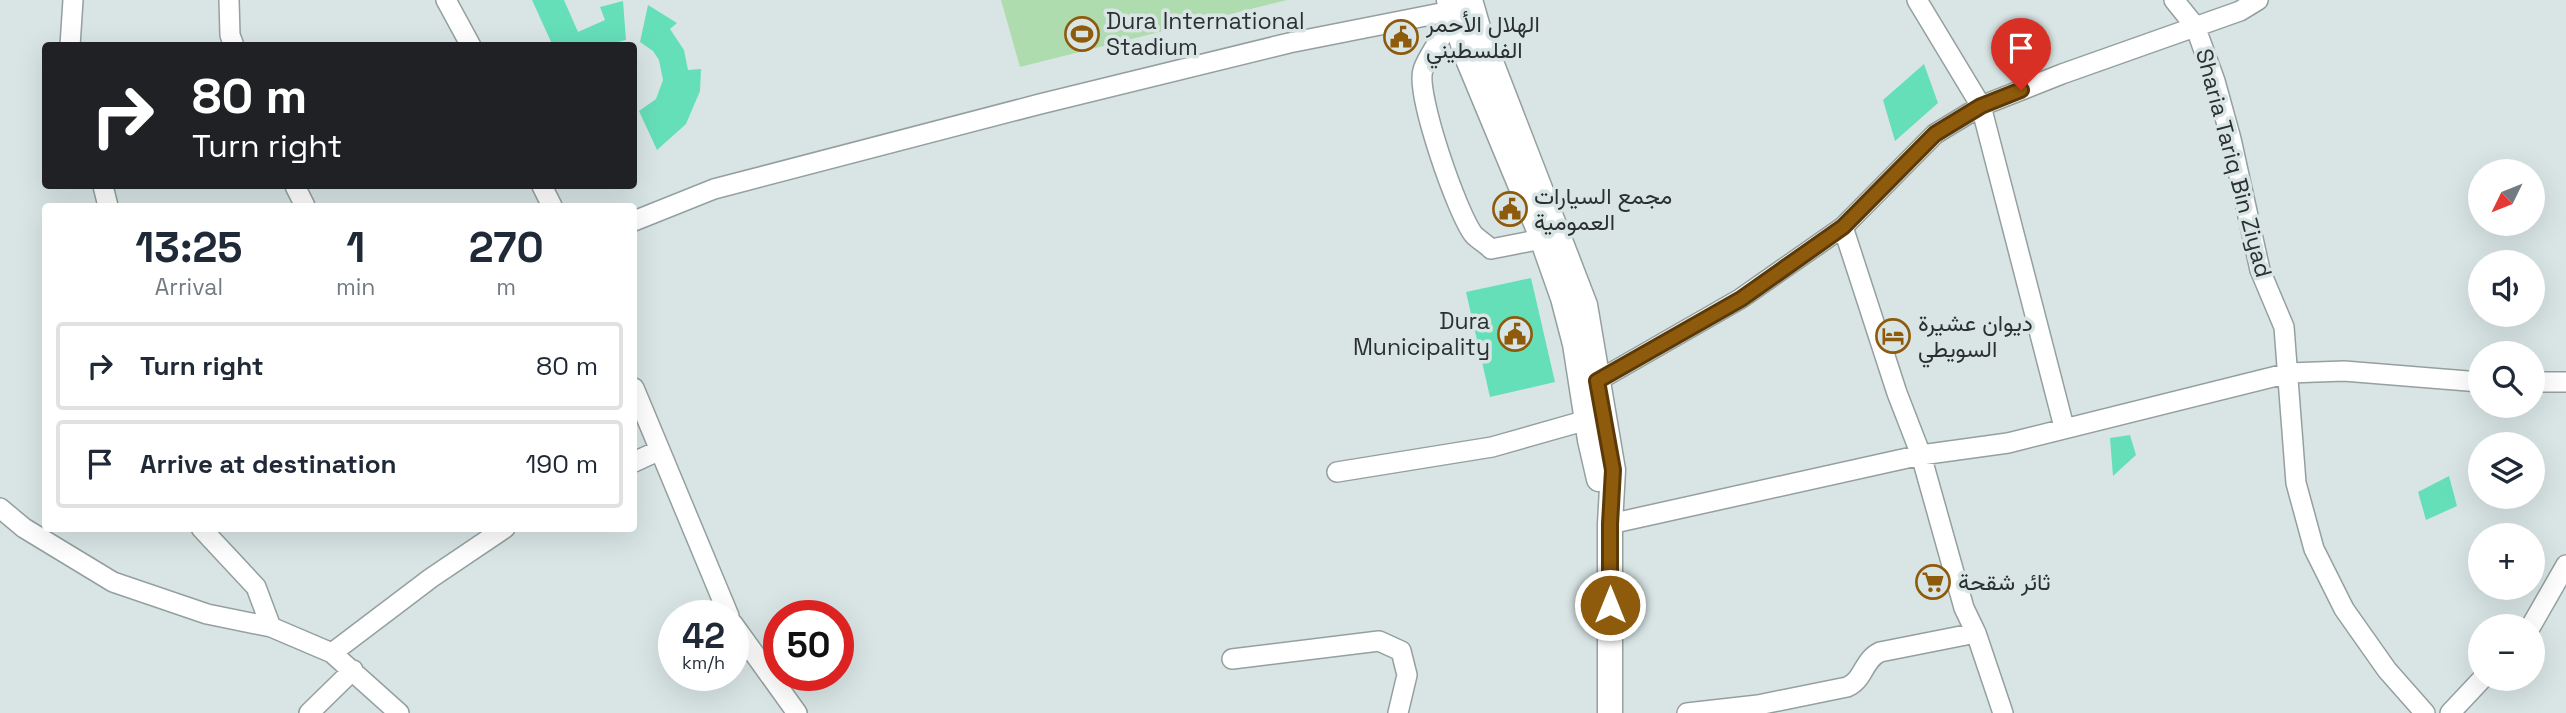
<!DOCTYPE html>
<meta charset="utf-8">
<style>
body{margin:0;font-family:"Space Grotesk",Vazirmatn,sans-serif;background:#f2f2f3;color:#1f2937;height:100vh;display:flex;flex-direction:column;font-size:26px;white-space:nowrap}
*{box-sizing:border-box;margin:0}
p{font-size:23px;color:#747a83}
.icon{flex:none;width:38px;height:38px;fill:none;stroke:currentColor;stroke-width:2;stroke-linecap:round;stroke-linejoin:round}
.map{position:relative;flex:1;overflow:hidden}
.side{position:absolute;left:42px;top:203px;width:595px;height:329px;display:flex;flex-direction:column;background:#fff;border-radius:7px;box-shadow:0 7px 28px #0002}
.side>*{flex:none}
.banner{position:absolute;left:42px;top:42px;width:595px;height:147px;border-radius:7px;box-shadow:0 7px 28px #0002;background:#202124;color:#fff;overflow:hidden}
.needle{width:46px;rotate:227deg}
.tools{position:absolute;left:2468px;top:159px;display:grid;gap:14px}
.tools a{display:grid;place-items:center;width:77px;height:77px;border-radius:50%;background:#fff;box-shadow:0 7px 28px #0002;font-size:35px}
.speed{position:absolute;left:658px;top:600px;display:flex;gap:14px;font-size:35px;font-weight:700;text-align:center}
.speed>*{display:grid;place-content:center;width:91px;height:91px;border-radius:50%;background:#fff;box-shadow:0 7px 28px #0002;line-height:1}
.speed small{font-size:18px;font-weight:400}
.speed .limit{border:10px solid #d22;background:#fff;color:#111}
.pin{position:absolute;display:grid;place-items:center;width:60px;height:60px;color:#fff;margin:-72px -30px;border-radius:50% 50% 50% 0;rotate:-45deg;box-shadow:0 0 7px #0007}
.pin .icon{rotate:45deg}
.me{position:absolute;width:77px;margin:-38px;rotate:0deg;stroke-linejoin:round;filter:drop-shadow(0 0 5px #0008)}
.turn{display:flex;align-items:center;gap:24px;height:147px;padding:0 35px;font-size:32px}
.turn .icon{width:91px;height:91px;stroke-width:2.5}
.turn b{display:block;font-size:49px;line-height:60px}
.eta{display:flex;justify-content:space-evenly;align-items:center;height:119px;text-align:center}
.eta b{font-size:42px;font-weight:700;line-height:49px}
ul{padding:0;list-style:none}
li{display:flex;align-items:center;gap:21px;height:88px;margin:0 14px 10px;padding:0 21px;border:4px solid #e0e1e3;border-radius:7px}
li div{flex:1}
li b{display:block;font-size:26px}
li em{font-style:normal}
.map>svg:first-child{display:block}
.green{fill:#afdcae}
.building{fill:#65dfb8}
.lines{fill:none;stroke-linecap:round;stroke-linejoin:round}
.minor-casing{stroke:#94a09f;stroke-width:22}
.major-casing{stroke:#94a09f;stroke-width:27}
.minor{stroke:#fff;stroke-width:19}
.major{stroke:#fff;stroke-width:24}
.route-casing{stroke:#5c3a07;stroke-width:18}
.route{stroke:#8e5a0b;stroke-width:12}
.labels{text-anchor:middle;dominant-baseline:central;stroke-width:7;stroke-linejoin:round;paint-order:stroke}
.poi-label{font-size:23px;fill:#2b3030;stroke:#d9e5e5;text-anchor:start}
.street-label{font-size:23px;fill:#2b3030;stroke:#d9e5e5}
</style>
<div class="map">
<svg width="2566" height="713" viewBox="0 0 2566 713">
<rect width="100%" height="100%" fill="#d9e5e5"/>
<path class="green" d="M1001,0H1287L1020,67Z"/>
<path class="building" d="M532,0H564L578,32L605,20L600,7L623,1L626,40L601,46H549L552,44Z
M648,5L677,23L670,29L684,50L688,70L701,69L700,91L686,124L657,150L639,111L656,99L663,80L659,60L653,51L640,42Z
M1924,64L1938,103L1895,141L1883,100Z
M1531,278L1555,382L1490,397L1466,292Z
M2130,435L2136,455L2113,476L2110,438Z
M2449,476L2457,506L2426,520L2418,492Z"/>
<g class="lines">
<g class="minor-casing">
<path id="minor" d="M229,0L230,35L234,46
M446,0L471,46
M1917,0L1981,106L2064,427
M2174,0L2195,26L2215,81L2231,139L2260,270L2284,327L2296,483L2314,549L2344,609L2387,670L2425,713
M1454,18C1445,33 1428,54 1423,70C1415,93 1458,216 1474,235C1479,240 1486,244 1491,249L1542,239
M70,46L73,0
M103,186L108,206
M295,186L305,206
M542,186L552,206
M634,221L714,189L1040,104L1289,43L1451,11
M1843,227L1897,393L1921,455L1964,608L1976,633L2003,713
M1597,381L1740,299L1843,227L1935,134L1981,106L2062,74L2240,11L2258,0
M2532,382H2566
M634,388L729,616
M634,462L660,450
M1337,472L1492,447L1587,420
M0,508L24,528L113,582L207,614L271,627L332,653L399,713
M1610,524L1921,455L2008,443L2289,373L2344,371L2480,382
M201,528L256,587L271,627
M733,624L797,713
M2531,626L2566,565
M332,653L431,578L505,528
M1232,659L1379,641L1401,651L1407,675L1398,713
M309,713L353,670
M1687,713L1758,705L1847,687C1864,680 1863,660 1880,652L1976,633
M2450,713L2482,679"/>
</g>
<g class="major-casing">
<path id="major" d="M1449,0L1467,57L1539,230L1563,298L1575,344L1590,440L1599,479
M1470,0L1479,31L1585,305L1613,470L1610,524V713"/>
</g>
<use href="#minor" class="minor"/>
<use href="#major" class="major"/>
</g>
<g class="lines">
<g class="route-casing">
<path id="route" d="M1610,605V524L1613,470L1597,381L1741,299L1843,227L1935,134L1981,106L2021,90"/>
</g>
<use href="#route" class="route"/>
</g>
<defs>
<g id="stadium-ring" transform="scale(1.75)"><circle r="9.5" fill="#d9e5e5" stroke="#8e5a0b" stroke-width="1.5"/><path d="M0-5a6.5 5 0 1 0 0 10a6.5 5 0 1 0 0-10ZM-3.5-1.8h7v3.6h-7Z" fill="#8e5a0b"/></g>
<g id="civic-ring" transform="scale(1.75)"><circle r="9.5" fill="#d9e5e5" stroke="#8e5a0b" stroke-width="1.5"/><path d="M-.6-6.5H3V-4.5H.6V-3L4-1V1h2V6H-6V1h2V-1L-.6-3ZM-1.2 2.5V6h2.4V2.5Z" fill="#8e5a0b"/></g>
<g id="hotel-ring" transform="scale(1.75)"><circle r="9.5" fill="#d9e5e5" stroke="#8e5a0b" stroke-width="1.5"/><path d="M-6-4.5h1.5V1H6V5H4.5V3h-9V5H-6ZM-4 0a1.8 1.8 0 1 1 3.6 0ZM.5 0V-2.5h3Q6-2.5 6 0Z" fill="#8e5a0b"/></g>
<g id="supermarket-ring" transform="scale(1.75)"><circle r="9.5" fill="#d9e5e5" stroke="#8e5a0b" stroke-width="1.5"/><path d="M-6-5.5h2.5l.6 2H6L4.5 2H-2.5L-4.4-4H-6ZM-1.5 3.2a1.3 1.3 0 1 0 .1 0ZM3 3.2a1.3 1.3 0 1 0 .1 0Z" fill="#8e5a0b"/></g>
</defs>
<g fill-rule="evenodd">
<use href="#stadium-ring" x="1082" y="34"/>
<use href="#civic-ring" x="1401" y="37"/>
<use href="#civic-ring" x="1510" y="209"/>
<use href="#civic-ring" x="1515" y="334"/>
<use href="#hotel-ring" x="1893" y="336"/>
<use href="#supermarket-ring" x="1933" y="582"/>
</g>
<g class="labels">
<g class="poi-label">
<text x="1106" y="21">Dura International<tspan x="1106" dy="26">Stadium</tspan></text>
<text x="1426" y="24">الهلال الأحمر<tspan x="1426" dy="26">الفلسطيني</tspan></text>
<text x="1534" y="196">مجمع السيارات<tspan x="1534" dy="26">العمومية</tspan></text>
<text x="1490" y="321" text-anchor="end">Dura<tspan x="1490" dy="26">Municipality</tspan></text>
<text x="1918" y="323">ديوان عشيرة<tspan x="1918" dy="26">السويطي</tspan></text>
<text x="1958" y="582">ثائر شقحة</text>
</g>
<g class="street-label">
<text transform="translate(2234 163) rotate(75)">Sharia Tariq Bin Ziyad</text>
</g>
</g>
</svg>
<div class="tools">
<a><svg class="needle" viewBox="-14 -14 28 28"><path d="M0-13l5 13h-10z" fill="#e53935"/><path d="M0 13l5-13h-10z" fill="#747a83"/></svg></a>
<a><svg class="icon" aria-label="sound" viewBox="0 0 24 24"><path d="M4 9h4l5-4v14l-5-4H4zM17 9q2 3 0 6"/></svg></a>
<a><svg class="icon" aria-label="search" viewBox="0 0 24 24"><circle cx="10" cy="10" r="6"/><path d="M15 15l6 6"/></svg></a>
<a><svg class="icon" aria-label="layers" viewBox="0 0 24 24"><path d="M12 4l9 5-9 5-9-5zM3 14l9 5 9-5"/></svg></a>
<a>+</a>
<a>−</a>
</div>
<div class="speed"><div>42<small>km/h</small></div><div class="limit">50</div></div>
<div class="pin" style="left:2021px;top:90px;background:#d93025"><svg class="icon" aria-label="arrive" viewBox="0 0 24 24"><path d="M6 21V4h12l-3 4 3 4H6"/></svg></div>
<svg class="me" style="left:1610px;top:605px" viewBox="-20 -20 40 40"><circle r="17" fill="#8e5a0b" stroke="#fff" stroke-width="3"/><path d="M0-11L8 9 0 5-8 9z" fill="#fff"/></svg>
<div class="banner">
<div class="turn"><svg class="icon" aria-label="right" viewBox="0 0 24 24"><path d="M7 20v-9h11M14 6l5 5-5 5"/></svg><div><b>80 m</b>Turn right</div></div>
</div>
<section class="side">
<div class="eta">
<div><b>13:25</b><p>Arrival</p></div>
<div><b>1</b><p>min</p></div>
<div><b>270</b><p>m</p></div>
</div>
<ul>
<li><svg class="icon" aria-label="right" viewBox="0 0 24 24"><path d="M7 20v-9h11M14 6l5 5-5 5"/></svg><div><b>Turn right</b></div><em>80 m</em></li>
<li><svg class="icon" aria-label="arrive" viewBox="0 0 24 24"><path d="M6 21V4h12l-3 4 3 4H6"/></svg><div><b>Arrive at destination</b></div><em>190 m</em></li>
</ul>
</section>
</div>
